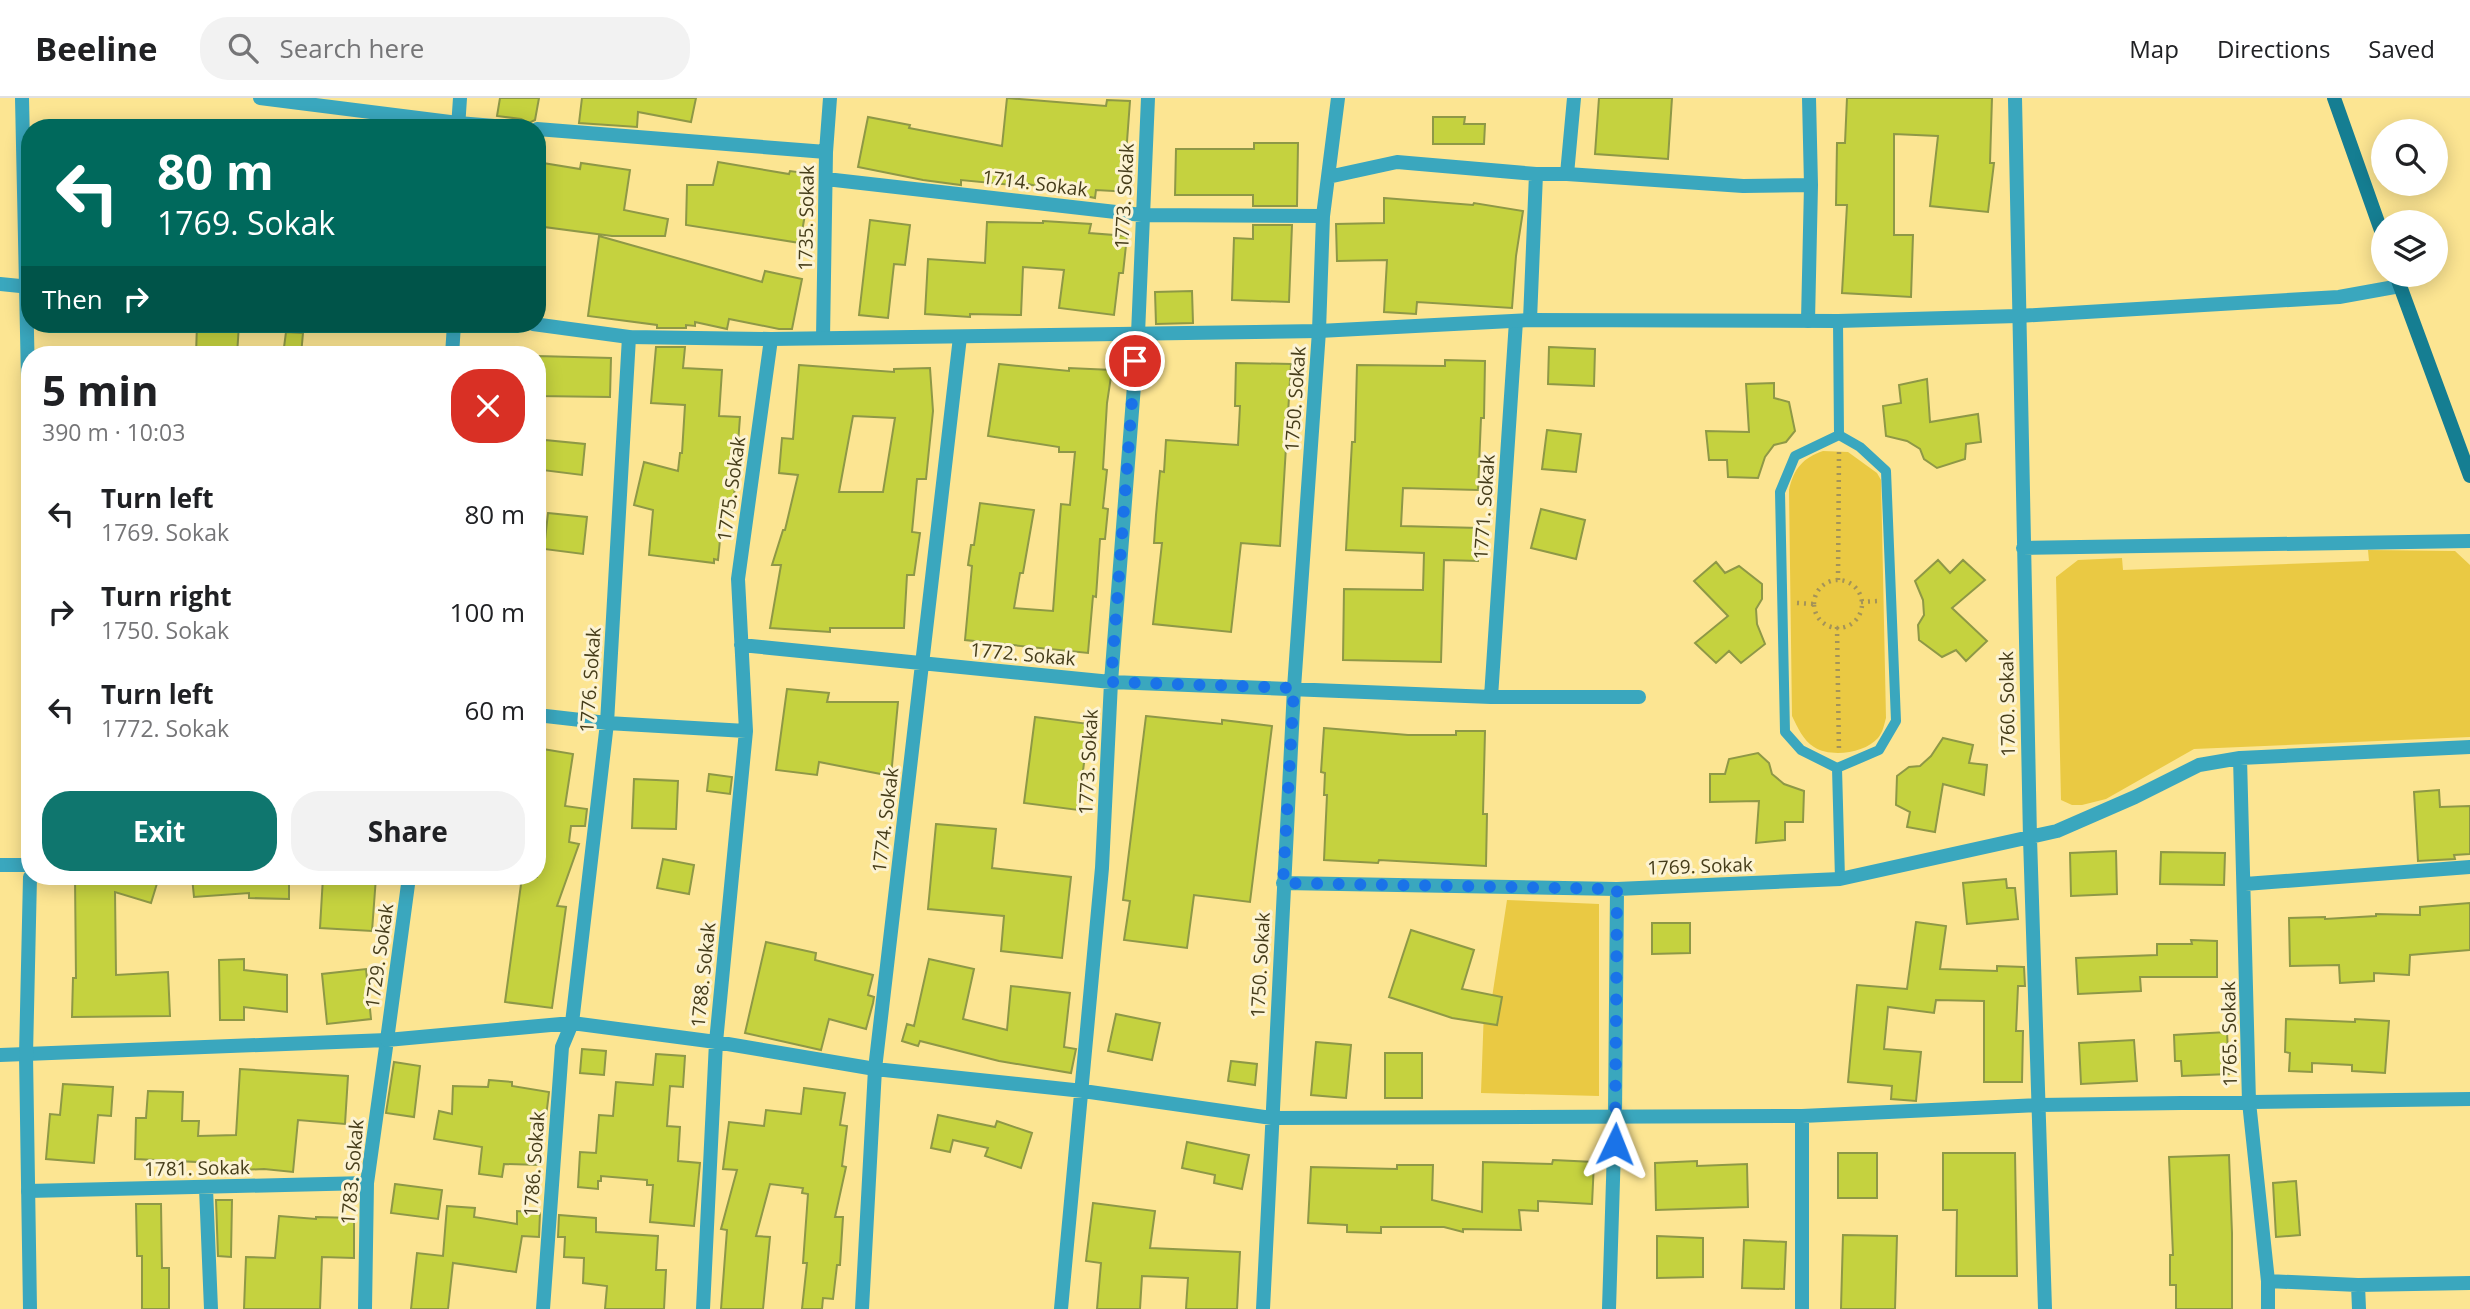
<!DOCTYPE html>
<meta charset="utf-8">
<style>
body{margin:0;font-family:"Open Sans",sans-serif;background:#f2f2f2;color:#202124;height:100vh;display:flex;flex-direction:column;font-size:26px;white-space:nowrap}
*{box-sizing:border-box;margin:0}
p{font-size:23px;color:#757577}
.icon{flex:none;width:38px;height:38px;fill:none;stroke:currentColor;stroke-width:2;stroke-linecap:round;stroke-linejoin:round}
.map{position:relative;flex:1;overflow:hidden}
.details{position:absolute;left:21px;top:248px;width:525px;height:539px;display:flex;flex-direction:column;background:#fff;border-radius:28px;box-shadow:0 4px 18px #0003}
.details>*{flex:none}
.guide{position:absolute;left:21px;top:21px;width:525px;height:214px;border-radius:28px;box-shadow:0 4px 18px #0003;background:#00695c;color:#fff;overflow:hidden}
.fabs{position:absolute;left:2371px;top:21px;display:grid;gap:14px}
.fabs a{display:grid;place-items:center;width:77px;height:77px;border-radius:50%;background:#fff;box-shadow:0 4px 18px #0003;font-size:35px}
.pin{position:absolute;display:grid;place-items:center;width:60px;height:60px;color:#fff;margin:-30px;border:4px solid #fff;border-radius:50%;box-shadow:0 2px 7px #0007}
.me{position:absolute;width:77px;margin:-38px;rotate:2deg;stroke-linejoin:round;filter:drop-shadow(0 0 5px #0008)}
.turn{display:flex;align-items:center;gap:24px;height:147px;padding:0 21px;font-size:32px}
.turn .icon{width:91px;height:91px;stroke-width:2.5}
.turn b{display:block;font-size:49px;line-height:60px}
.then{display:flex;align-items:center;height:66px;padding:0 21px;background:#0003;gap:14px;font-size:26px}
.round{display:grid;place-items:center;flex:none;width:74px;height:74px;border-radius:28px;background:#f2f2f2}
.headline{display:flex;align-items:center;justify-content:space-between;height:119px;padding:0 21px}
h1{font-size:42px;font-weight:700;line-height:52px}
.cta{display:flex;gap:14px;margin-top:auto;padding:14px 21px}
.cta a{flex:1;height:80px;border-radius:28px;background:#0f766e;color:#fff;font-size:28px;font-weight:700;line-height:80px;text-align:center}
.cta a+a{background:#f2f2f2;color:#202124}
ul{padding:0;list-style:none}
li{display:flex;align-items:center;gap:21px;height:98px;padding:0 21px}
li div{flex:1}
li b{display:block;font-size:26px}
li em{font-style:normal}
header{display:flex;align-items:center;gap:42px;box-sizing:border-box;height:98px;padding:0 35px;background:#fff;border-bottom:2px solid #e0e0e0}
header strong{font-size:33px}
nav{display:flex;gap:38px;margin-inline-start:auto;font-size:24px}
.search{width:490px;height:63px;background:#f2f2f2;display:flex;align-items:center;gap:18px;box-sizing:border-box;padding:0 24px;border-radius:28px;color:#757577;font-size:26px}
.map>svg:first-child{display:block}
.green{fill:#eac943}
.building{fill:#c5d23f;stroke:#8e9846;stroke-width:2;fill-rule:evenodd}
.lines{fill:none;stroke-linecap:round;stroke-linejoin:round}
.path{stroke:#a49358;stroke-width:4.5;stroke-dasharray:2 5;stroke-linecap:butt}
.service{stroke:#3aa7be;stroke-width:10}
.minor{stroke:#3aa7be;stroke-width:14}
.tertiary{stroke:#3aa7be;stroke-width:14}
.secondary{stroke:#157e92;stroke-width:14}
.route{stroke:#1a73e8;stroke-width:12;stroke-dasharray:0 21.6}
.labels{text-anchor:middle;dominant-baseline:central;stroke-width:6;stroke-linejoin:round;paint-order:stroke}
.street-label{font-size:19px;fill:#453c19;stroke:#fcf3d3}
</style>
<header>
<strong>Beeline</strong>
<div class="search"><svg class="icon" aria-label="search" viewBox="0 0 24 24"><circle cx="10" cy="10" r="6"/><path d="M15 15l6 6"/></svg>Search here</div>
<nav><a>Map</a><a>Directions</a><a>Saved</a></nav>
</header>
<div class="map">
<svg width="2470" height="1211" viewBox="0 0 2470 1211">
<rect width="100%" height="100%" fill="#fce592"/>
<path class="green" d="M1823,353L1848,354L1877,375L1881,382L1886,620C1884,627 1883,634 1878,640C1865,655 1831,660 1814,649C1803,642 1798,630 1792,618L1789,392C1794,370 1803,360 1823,353Z
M2368,452L2455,453L2470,467V639L2194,651L2106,701L2082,707H2072L2061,702L2056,479L2078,462L2122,460L2123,472L2369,463Z
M1507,802L1599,806V998L1481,995L1484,911L1491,906Z"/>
<path class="building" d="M500,0H539L535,22L529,25L521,21L497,18Z
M582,0H696L691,24L638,14L637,29L579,25Z
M1007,0L1106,8L1107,2L1130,3L1126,57L1134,58L1131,94L1096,92L1095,100L1013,83L1012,87L961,82V87L923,82L858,69L868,19L910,27L909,30L1002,48Z
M1599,0H1672L1668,61L1595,56Z
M1847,0H1992L1990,65H1994L1988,114L1930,108L1938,38L1894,36V137H1913L1911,199L1842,195L1847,107H1836L1837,45H1845Z
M1433,19H1465L1464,26H1485L1484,46H1433Z
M1254,45H1298L1297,108H1253V97H1175L1176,51H1254Z
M537,64L580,71L581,65L630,72L624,112L668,121L665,138H612L537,128Z
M718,64L789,76L790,73L812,76L800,145L686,127L687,87H713Z
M1384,100L1473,107L1474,105L1523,113L1516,158L1512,210L1417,204L1416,216L1384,214L1387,162L1337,163L1336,126L1384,125Z
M870,122L910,127L905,167L894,166L888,220L859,217Z
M1043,123L1091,126L1089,135L1127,138L1123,175H1119L1114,217L1059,210L1064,172L1023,169L1021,217L970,216V219L925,216L928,161L985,165L987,124L1043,125Z
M1253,127H1292L1289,204L1232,202L1234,140L1253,141Z
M599,138L762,184L765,173L802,181L792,231H779L729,221L727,231L695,224V228L686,227V230H657V227L588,218Z
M1192,193L1193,225L1156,226L1155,194Z
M197,226H239L237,257H196Z
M286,234L303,235L301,257H283Z
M656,249H685L683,270L722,272L719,318L740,319L733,413L723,412L718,462L714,461V465L649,457L653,412L634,407L644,364L678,373L680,355H682L685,307L651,305Z
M1549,249L1595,251L1594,288L1548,286Z
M537,258L611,260L610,299L537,298Z
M1445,262L1485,263L1484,320H1481L1478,392L1403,390L1401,428L1479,430L1478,463L1444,462L1441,564L1343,562L1344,491L1423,492L1424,455L1346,452L1352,344H1355L1357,267L1445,268Z
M1236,265L1291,266L1280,448L1241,445L1231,534L1153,526L1162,445H1154L1156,417L1160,373L1164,374L1166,342L1238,347L1240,308H1235Z
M999,266L1069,273V270L1112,272L1107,305L1103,371L1107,372L1103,410L1108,411L1105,441H1100L1096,499L1093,498L1088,555L965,542L972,468L968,467L971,447H974L980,405L1034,412L1023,475H1020L1014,510L1053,513L1061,406L1070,407L1075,354H1059V349L988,338Z
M799,267L894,274V271L930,270L933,313L926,381H917L912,434L920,435L914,477H907L904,530H830V534L770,530L781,467H772L783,432H785L798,377L779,375L782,340L793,341ZM853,318L895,320L883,394H839Z
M1927,281L1930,324L1978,316L1981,344L1966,346L1965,361L1937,370L1924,361L1920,351L1907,343L1886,338L1883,308L1901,305L1899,287Z
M1774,285V300L1789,304L1795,333L1786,344L1774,347L1765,359L1758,380L1728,379L1727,362H1709L1706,333L1749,334L1746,286Z
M1547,332L1581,336L1576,374L1542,371Z
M545,342L585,346L582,377L542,372Z
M1541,411L1585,422L1576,461L1531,450Z
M548,415L587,419L583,456L544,451Z
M1938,462L1950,475L1963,462L1985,482L1952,510L1987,543L1966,563L1956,552L1942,559L1919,542L1918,527L1924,517L1923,502L1915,483Z
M1716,464L1725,475L1739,468L1762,486V501L1756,511L1757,526L1765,546L1741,565L1729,553L1716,565L1695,545L1728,518L1694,483Z
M787,591L829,595L827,604H898L891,678L819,664L817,677L776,672Z
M1146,618L1222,626V622L1272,628L1250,804L1194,797L1187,850L1124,842L1130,803L1123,802Z
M1035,619L1089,626L1078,712L1024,705Z
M1324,630L1408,637H1456V633H1485L1483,716H1487L1486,768L1379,762L1378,765L1324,762L1327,697H1324L1325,675L1321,674Z
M1943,640L1973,647L1969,665L1987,667L1984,697L1943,686L1935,734L1907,729L1910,714L1896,707L1897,678L1909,669L1920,668L1931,658Z
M537,650L573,656L565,708L587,711L585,728H571L569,744L579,746L557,808L566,809L552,910L505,904L522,779H537Z
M1758,655L1769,665L1772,676L1784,686L1804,693L1803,724H1785V742L1756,745L1759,703L1710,704V676H1725L1729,661Z
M709,676L732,679L730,696L707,693Z
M634,681L678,683L676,731L632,730Z
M2439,692L2440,709L2470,708V756L2454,757L2455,761L2418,763L2414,694Z
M936,726L996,731L992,770L1071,779L1062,860L1001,853L1004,818L928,811Z
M2116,753L2117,796L2071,798L2070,755Z
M2161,754L2225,755L2224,787L2160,786Z
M663,761L694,767L689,796L657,790Z
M75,779H159L151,805L115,794L116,877L168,874L170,918L72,919L73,880H76Z
M192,779H289V801L249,800V795L194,799Z
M323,779H376L372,833L320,830Z
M2006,781L2007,790H2015L2018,821L1967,826L1963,785Z
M2470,805V852L2410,857L2409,877L2374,875V883L2340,885L2339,867L2290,868L2289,820L2325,819V821L2376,818V816L2420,817V809Z
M1916,824L1946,828L1940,871L1997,873V868L2024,869L2025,888H2018L2016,933H2023L2022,984H1984V903L1936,902L1934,915L1888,909L1884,951L1921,954L1916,1003L1891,1001L1892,988L1848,984L1857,887L1907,891Z
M1652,825H1690V855L1652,856Z
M1411,832L1474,852L1462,891L1502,899L1497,927L1452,920L1389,899Z
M2191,842L2217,843V879H2140L2141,893L2078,896L2076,860L2157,857V846H2192Z
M766,844L816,855L815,862L873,877L868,897L874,899L873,905L866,931L829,921L821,952L745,935Z
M244,861V872L287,877V914L244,909V922H220L219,862Z
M929,861L974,871L963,921L1007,932L1011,888L1070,895L1064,949L1076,951L1071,975L999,963L920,943L918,948L902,943L907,926L914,928Z
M366,871L371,921L327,926L322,876Z
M1116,916L1160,925L1152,962L1108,953Z
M2286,921L2355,924V921L2389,923L2385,975L2352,973V967L2312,965V974L2289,973L2290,955L2285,954Z
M2227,934L2229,976L2182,978L2181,963H2175L2174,937Z
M2134,942L2137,983L2081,986L2079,945Z
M1316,944L1351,947L1346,1000L1311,997Z
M582,951L606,953L604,977L580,975Z
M1385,955H1422V1000H1385Z
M656,956L685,958L683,989L670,988L667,1028L680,1029L678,1063L700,1065L694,1128L650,1124L653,1087H647V1082L601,1078V1083H598V1091L578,1089L580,1054L596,1055L599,1017L613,1018L616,984L653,987Z
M1231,963L1257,966L1255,987L1228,983Z
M394,964L420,968L414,1019L386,1015Z
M240,971L348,978L345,1026L298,1022L293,1074L264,1071L217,1073V1065L135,1061L136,1020H146L148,993L183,994L182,1023H199L198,1038L236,1037Z
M489,982L512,984V988L549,994L546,1019L542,1018L540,1067L504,1066L502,1079L479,1076L482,1049L434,1041L439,1013L452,1016L453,988L488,989Z
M63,986L113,989L111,1018L98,1017L94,1065L46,1061L50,1016L60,1017Z
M804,990L845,995L840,1027L847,1028L842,1068L846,1069L835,1119H843L840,1167H837L833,1201L823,1200L822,1211H802L807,1165H803L808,1096L802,1095L803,1090L770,1086L756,1138L770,1139L763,1211H721L727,1132L721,1131L737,1072L723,1071L729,1024L764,1028L766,1012L801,1016Z
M938,1017L995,1029L997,1023L1032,1035L1021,1070L985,1058L988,1050L953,1042L950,1054L931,1050Z
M1187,1044L1249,1057L1242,1091L1214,1085L1215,1077L1182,1070Z
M1838,1055H1877V1100H1838Z
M1943,1055H2015L2017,1178H1956L1957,1112H1943Z
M2229,1057L2232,1135V1211H2176V1187H2170V1157H2173L2169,1059Z
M1553,1062L1594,1064L1592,1106L1538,1103V1113L1519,1112L1521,1132L1463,1131V1134L1444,1129H1381V1135L1347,1134V1127L1308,1125L1311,1069L1397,1071V1067H1433L1432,1102L1482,1114L1483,1064L1552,1066Z
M1697,1063V1068L1747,1066L1748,1109L1656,1112L1655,1065Z
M2296,1083L2300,1137L2276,1139L2273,1085Z
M395,1086L442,1092L438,1121L391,1115Z
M216,1102H232L231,1159L218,1158Z
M1093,1105L1155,1113L1150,1150L1240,1154L1237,1211H1186L1188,1180L1142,1178L1140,1211H1097L1101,1165L1086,1163Z
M136,1106H161L162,1170H169V1211H142V1158H137Z
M447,1108L475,1110L474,1119L517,1126V1113L540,1115L539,1139L522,1138L516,1174L453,1165L448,1211H411L417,1155L443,1158Z
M559,1117L596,1120V1134L658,1138L656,1172H666L664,1211H605L607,1188L583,1185L584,1160L564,1159L565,1139H558Z
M279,1118L316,1121V1119L354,1120V1160L322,1159L320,1211H244L246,1159L275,1160Z
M1843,1137L1897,1138L1895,1211H1841Z
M1657,1138L1703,1140V1179L1657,1180Z
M1744,1142L1786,1144L1784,1191L1742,1190Z"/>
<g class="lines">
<path class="path" d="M1838,482L1839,353
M1814 506a24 24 0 1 1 48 0a24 24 0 1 1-48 0Z
M1861,504L1878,503
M1797,505L1814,506
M1837,529L1839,655"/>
<path class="service" d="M1838,223L1839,337
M1839,337L1860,349L1886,373L1896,623L1879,652L1837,670L1801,652L1785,634L1780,394L1795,358Z
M1837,670L1840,781"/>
<path class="minor" d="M260,0L458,25L520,30
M2015,0L2030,740L2045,1211
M537,31L826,54
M1567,76L1574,0
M1328,79L1397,64L1536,76H1567L1743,88L1811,87
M826,81L1142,117L1323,118
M1530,222L1536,76
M1808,223L1811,87L1809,0
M823,240L826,54L830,0
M2023,450L2470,443
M741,547L1111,584L1491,599H1639
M1491,599L1516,223
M537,617L607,625L746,633
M2240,660L2249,1004L2268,1183V1211
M0,767H30
M1283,785L1617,791L1840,781L2057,733L2135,699L2199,667L2240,660L2470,649
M2245,786L2470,769
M0,957L387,942L572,925L716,944L875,971L1083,993L1272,1020L1802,1018L2039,1007L2470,1001
M206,1090L211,1211
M28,1093L367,1085
M2268,1183L2358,1187L2470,1185
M2358,1187L2359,1211
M365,1211L367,1085L387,942
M543,1211L562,949L572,925L607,625L629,239
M703,1211L716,944L746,633L738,481L771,241
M862,1211L875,971L960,239
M1061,1211L1102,770L1111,584L1138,236L1148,0
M1263,1211L1294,590L1319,233L1323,118L1338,0
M1609,1211L1615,1018L1617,791
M1802,1211V1018"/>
<path class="tertiary" d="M22,0L30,375
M458,30L460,0
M0,186L30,189
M533,226L629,239L771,241L1319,233L1530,222L1838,223L2018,218L2339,199L2400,188
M452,257L454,226
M387,942L409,779
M30,1211L26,957L30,779"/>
<path class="secondary" d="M2334,0L2384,141
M2396,177L2470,378"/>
</g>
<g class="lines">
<path class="route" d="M1135,263L1111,584L1294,590L1283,785L1617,791L1615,1046"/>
</g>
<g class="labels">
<g class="street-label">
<text transform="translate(1035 85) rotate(7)">1714. Sokak</text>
<text transform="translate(1124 98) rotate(-87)">1773. Sokak</text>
<text transform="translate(806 120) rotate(-89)">1735. Sokak</text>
<text transform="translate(1295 301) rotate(-86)">1750. Sokak</text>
<text transform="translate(731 391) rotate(-82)">1775. Sokak</text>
<text transform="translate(1484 409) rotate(-86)">1771. Sokak</text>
<text transform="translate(1023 556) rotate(5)">1772. Sokak</text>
<text transform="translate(590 582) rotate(-86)">1776. Sokak</text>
<text transform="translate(2007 606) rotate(-91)">1760. Sokak</text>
<text transform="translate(1088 664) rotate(-87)">1773. Sokak</text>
<text transform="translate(885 722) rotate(-83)">1774. Sokak</text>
<text transform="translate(1700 768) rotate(-2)">1769. Sokak</text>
<text transform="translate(379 858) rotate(-82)">1729. Sokak</text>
<text transform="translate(1260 867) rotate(-87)">1750. Sokak</text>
<text transform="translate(703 877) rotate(-84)">1788. Sokak</text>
<text transform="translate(2229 936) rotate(-91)">1765. Sokak</text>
<text transform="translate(534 1066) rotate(-86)">1786. Sokak</text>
<text transform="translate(197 1070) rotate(-1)">1781. Sokak</text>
<text transform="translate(352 1074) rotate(-85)">1783. Sokak</text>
</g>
</g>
</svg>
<div class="fabs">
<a><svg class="icon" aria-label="search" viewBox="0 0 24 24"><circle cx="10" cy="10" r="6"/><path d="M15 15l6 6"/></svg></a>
<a><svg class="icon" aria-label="layers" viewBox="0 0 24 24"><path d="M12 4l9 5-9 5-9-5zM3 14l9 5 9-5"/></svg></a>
</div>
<div class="pin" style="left:1135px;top:263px;background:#d93025"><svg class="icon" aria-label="arrive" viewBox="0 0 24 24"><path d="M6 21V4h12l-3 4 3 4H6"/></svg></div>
<svg class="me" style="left:1615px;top:1046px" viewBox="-20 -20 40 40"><path d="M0-17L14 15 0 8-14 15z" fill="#1a73e8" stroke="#fff" stroke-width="4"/></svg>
<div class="guide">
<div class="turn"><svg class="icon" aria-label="left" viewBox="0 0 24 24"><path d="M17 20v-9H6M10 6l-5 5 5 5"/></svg><div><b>80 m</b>1769. Sokak</div></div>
<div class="then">Then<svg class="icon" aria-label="right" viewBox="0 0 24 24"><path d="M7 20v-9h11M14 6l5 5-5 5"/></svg></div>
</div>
<section class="details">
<div class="headline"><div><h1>5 min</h1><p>390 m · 10:03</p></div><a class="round" style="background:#d93025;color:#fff"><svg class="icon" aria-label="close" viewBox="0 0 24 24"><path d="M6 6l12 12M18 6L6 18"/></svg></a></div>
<ul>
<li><svg class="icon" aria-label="left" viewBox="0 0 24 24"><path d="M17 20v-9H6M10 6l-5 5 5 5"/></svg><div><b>Turn left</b><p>1769. Sokak</p></div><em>80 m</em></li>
<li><svg class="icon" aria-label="right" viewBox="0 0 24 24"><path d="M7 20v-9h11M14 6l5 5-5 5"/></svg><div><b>Turn right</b><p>1750. Sokak</p></div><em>100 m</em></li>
<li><svg class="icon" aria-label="left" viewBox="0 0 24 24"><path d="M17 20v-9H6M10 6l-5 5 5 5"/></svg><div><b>Turn left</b><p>1772. Sokak</p></div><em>60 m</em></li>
</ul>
<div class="cta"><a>Exit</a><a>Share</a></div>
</section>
</div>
